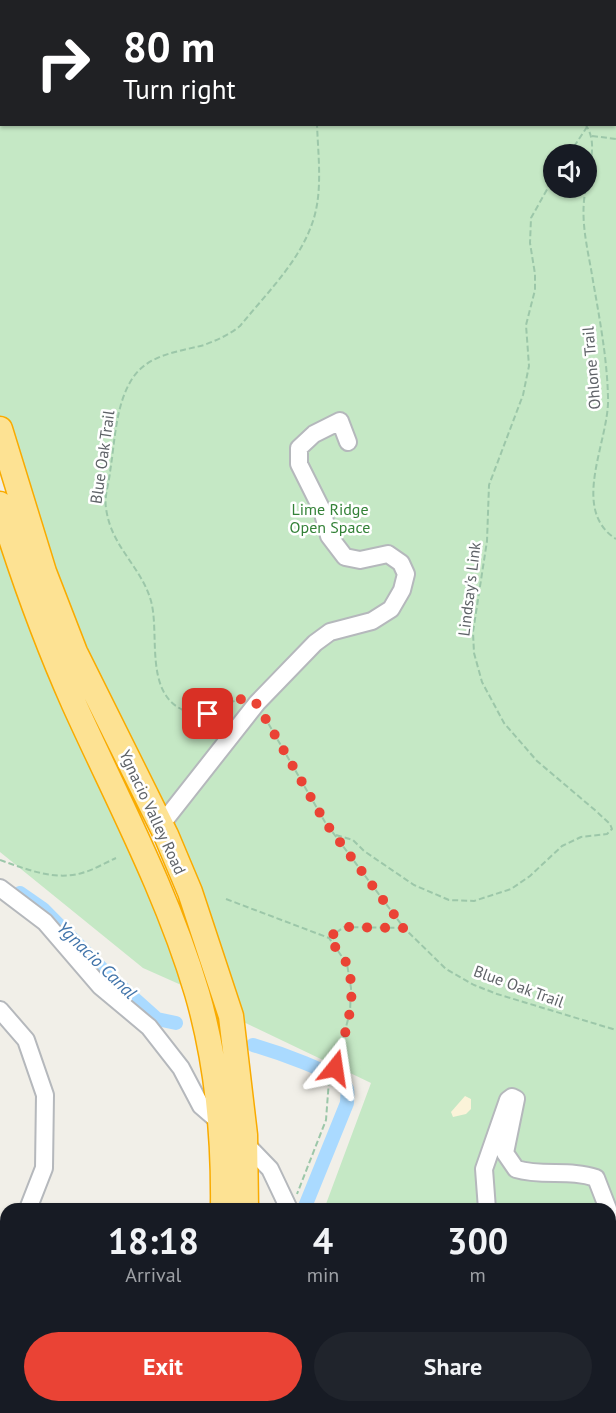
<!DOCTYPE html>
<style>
body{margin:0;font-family:"PT Sans",sans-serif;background:#20242c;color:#f1f3f6;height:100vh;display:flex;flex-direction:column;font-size:22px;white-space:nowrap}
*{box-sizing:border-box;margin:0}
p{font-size:20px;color:#9ea1a6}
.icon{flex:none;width:33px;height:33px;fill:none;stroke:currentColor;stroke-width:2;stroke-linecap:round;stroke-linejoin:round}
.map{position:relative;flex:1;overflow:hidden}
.sheet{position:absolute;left:0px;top:1203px;width:616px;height:210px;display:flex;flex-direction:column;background:#171b24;border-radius:18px 18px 0 0;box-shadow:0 2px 4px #0004}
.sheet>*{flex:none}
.hud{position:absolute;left:0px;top:0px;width:616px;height:126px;box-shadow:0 2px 4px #0004;background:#202124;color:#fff;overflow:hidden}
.controls{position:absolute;left:543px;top:144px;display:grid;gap:12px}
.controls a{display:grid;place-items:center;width:54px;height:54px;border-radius:50%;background:#171b24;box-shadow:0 2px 4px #0004;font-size:30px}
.pin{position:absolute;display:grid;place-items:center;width:51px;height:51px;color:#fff;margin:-26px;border-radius:12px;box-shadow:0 3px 9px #0006}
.me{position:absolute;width:66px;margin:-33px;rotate:15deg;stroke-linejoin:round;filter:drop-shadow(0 0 4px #0008)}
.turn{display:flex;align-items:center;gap:21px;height:126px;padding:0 24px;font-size:27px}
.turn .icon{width:78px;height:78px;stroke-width:2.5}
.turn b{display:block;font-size:42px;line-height:51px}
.eta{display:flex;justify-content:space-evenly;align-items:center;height:102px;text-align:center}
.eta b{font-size:36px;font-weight:700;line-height:42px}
.cta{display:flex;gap:12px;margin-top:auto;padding:12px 24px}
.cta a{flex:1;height:69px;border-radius:36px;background:#ea4335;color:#fff;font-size:24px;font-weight:700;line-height:69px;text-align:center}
.cta a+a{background:#20242c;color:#f1f3f6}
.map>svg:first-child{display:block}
.green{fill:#c5e8c5;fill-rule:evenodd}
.sand{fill:#fbf3d9}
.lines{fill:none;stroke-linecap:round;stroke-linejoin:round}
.canal{stroke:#aadaff;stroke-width:14}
.minor-casing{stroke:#b5b8bc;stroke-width:20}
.highway-casing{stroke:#f9ab00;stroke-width:27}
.path{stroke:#9cc7a9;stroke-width:2;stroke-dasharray:6 3;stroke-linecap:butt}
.minor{stroke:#fff;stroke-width:16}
.highway{stroke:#fde293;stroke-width:24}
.route{stroke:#ea4335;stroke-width:10;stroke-dasharray:0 18}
.labels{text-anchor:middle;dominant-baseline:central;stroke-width:5;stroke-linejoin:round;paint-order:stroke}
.street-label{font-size:16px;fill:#5f6368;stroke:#fff}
.park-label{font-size:16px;fill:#348238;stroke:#fff}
.water-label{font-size:18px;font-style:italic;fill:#4174aa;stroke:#fff}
</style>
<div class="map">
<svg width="616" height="1413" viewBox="0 0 616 1413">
<rect width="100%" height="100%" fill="#f1efe8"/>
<path class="green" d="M0,0H616V1413H401L397,1407H610V1209H330L326,1204L371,1083L231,1016L75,652L0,429ZM2,2H615V124H2ZM554,154H586V188H554Z
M0,504L197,992L143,968L0,852Z"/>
<path class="sand" d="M465,1096L471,1099V1109L466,1114L453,1117L451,1112Z"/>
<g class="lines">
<path class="canal" d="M20,893L43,909L109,976L157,1019L176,1023
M253,1045C270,1050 342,1073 347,1089C348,1093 347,1099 347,1103L304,1209
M366,1407L369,1413"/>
<g class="minor-casing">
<path id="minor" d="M161,825L257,703L315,643L330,632L372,621L391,609L402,590L406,574L401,563L388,554L360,560L345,557L329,536L322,510L299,464V448L314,434L340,421L348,442
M0,888L45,922L100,986L149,1027L181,1068L201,1106L223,1125
M0,1010L26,1040L45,1095L44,1168L28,1209
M243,1141L270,1169L289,1209
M487,1209L484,1169L508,1100L512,1097L516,1099L505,1153L516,1169C542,1177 570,1169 596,1178L608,1209
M610,1216L616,1229
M0,1277L6,1262
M509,1407L511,1413"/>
</g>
<g class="highway-casing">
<path id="highway" d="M0,429L44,572L75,652L166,835L190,892L231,1016L245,1135L246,1209
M0,504C21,572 45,639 74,704C117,799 167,892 197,993C217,1062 224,1137 223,1209
M188,1413L190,1407
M212,1413L214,1407"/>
</g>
<path class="path" d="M369,0L371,2
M441,0L442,2
M582,0L584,2
M304,2V0
M615,16H616
M615,54H616
M585,124C598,141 590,164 586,183
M592,136L616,139
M569,154L587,127
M586,188C580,215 586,242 591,269C598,311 607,354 608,397C610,440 569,509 616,539
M243,698C220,704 208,722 183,710C144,692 160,634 151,601C141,566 111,547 106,508C104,497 109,483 110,472C115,442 115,406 132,379C148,354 178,352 204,345C217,340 229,335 240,326C266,294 300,261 313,221C323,191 318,155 317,124
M264,716L325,822L404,928L446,969L474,985L497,994L616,1030
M336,835L353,840L364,851L414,885L449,900L474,901L511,889L530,876L562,846L581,837L607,834L612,829L610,824L596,811L537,761L504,723L482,682L474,653L473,632L487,541L489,485L523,395L529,366L526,325L535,290V274L530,243L531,218L554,177
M0,860C26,869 54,881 82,873C93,870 105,863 116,858
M226,899L329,938L347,964L351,988L350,1012L335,1068L329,1080L326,1120L297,1194
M329,938L344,927L404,928
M355,1407L358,1413"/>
<use href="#minor" class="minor"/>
<use href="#highway" class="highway"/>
</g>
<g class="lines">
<path class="route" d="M208,714L246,697L257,704L325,822L404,928L344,927L328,938C334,946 344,956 347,965C359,998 344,1036 335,1068"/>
</g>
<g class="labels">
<g class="street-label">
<text transform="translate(591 368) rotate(-95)">Ohlone Trail</text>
<text transform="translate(102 457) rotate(-82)">Blue Oak Trail</text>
<text transform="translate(469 589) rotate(-83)">Lindsay's Link</text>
<text transform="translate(153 812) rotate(65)">Ygnacio Valley Road</text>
<text transform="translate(519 986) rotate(20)">Blue Oak Trail</text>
</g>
<g class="park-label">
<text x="330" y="509">Lime Ridge<tspan x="330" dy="18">Open Space</tspan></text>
</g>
<g class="water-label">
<text transform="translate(97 960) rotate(44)">Ygnacio Canal</text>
</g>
</g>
</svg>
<div class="controls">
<a><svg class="icon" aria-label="sound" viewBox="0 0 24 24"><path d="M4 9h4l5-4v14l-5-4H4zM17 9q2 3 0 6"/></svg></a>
</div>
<div class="pin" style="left:208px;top:714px;background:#d93025"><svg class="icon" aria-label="arrive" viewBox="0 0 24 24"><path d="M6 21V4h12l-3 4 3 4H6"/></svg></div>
<svg class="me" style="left:335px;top:1068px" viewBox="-20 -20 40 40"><path d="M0-17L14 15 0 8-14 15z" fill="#ea4335" stroke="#fff" stroke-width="4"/></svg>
<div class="hud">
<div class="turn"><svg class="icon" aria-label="right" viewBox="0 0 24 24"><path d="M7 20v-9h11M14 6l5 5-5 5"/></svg><div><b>80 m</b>Turn right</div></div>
</div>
<section class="sheet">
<div class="eta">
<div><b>18:18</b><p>Arrival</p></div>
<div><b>4</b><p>min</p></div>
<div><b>300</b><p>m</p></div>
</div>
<div class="cta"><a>Exit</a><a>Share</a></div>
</section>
</div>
